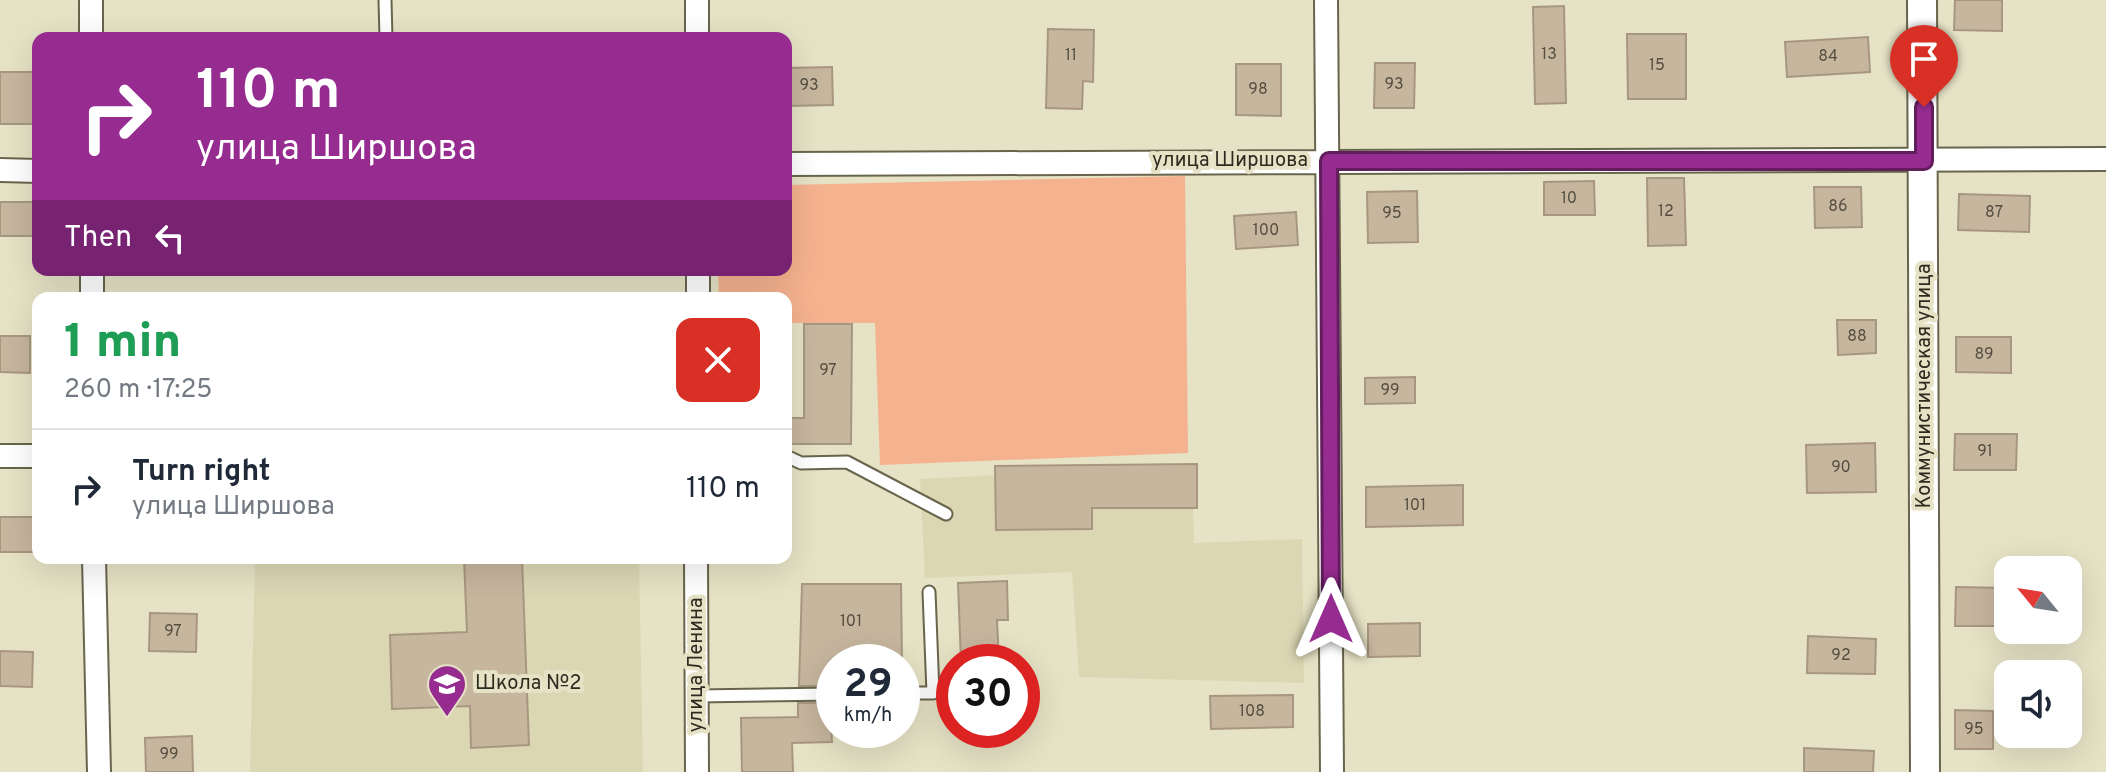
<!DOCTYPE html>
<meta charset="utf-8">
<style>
body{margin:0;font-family:Overpass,sans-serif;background:#f6f6f7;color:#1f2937;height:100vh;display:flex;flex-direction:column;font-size:30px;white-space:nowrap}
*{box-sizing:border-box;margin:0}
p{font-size:26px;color:#747a83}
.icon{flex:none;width:44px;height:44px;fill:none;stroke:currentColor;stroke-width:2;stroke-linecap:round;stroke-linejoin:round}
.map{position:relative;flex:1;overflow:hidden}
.panel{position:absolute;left:32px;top:292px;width:760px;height:272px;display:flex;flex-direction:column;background:#fff;border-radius:16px;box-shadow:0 8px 32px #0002}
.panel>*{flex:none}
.banner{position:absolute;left:32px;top:32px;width:760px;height:244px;border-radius:16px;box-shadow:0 8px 32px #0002;background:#962c8f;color:#fff;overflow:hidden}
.needle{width:52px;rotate:300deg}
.controls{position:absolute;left:1994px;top:556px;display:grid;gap:16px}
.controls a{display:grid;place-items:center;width:88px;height:88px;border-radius:16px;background:#fff;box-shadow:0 8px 32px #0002;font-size:40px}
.speed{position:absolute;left:816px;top:644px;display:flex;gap:16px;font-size:40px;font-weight:700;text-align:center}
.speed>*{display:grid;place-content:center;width:104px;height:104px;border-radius:50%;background:#fff;box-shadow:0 8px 32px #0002;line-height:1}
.speed small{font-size:20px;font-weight:400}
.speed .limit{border:12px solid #d22;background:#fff;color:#111}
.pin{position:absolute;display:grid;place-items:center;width:68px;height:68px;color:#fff;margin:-82px -34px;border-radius:50% 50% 50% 0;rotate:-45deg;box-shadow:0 0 8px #0007}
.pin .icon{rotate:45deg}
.me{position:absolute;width:88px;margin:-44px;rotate:0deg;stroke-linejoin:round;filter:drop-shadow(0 0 6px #0008)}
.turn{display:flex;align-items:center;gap:28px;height:168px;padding:0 32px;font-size:36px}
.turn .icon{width:104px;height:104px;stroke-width:2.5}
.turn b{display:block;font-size:56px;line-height:68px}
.then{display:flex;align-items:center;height:76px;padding:0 32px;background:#0003;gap:16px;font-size:30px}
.round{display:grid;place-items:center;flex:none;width:84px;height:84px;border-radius:16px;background:#f6f6f7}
.headline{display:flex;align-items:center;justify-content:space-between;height:136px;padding:0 32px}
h1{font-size:48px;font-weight:800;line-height:60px;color:#1e9e55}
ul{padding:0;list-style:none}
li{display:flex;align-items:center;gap:24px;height:120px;padding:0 32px;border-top:2px solid #e0e1e3}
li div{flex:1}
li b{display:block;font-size:30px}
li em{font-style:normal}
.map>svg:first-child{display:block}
.built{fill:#dcd7b3}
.green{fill:#f5b28f}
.building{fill:#c7b69e;stroke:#a89780;stroke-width:2}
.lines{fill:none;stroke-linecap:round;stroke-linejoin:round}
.service-casing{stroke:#69654c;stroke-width:15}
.minor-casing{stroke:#69654c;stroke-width:26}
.tertiary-casing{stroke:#69654c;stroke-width:32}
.service{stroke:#fff;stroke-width:11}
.minor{stroke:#fff;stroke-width:22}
.tertiary{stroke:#fff;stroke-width:28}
.route-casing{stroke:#621d5d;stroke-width:20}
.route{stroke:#962c8f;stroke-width:14}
.labels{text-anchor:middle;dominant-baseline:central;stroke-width:8;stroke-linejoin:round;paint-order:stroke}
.number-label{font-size:16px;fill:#544e40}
.street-label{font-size:20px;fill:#2d2b20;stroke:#e6e2c5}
.poi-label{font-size:20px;fill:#2d2b20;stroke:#e6e2c5;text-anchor:start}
</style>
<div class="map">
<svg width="2106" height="772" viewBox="0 0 2106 772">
<rect width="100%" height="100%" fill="#e6e2c5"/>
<path class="built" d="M1192,465L1194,543L1302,539L1304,683L1079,677L1072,572L925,578L920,479Z
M255,558H639L643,772H250Z"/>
<path class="green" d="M1185,176L1188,453L880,465L875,323H786V298H719L718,270H786V185Z"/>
<path class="building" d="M1955,0H2002V31L1954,30Z
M1564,6L1566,103L1535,104L1533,7Z
M1048,29L1094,30L1093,82L1083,81L1082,109L1046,108Z
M1627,34H1686V99H1628Z
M1868,37L1870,72L1787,77L1785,42Z
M1375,63H1415L1414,108H1374Z
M1236,64H1281V116L1236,115Z
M832,67L833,105L786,106V68Z
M0,72H33V124H0Z
M1647,178H1684L1686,245L1648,246Z
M1594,181L1595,215H1544V182Z
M1814,187H1861L1862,227L1815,228Z
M1417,191L1418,242L1368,243L1367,192Z
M1959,194L2030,196L2029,232L1958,230Z
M0,202H36V236H0Z
M1296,212L1298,245L1236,249L1234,216Z
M1837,320H1876V353L1838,355Z
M804,324H852L851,444H788V418H804Z
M0,336H30V373L0,372Z
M1956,337H2011V373L1956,372Z
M1415,377V403L1365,404V378Z
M1955,434H2017L2016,470H1954Z
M1875,443L1876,492L1807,493L1806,445Z
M1197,464V508H1092V529L996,530L995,466Z
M1463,485V525L1366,527V487Z
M0,517H36V552H0Z
M464,558H522L529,745L471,748L470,706L392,709L390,635L467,632Z
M1007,581L1008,620H997L999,662H961L958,583Z
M802,584H901L902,662L831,660L830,686H799Z
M1956,587L2008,588V626H1955Z
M150,613L197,614L196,652L149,651Z
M1420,623V656L1368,657V624Z
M1808,636L1876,639L1875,674L1807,673Z
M0,651L33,652L32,687L0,686Z
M1293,695V727L1211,729L1210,696Z
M798,703H830L832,742L792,743L793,772H742L741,718L798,717Z
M1955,710L1993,711V749H1955Z
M192,736L193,772H146L145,738Z
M1804,748L1874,751L1873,772H1804Z"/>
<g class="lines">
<g class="service-casing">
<path id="service" d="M385,0L386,38
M786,456L801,463L847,462L946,514
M902,693H933L929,592
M697,696L834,694"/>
</g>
<g class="minor-casing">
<path id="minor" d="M91,0V38
M697,0V38
M1326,0L1332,772
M786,164L2106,159
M0,170L38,171
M92,270V298
M698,298V270
M0,456H38
M94,558L99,772
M696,558L697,772"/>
</g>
<g class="tertiary-casing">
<path id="tertiary" d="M1922,0L1925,772"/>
</g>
<use href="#service" class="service"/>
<use href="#minor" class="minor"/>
<use href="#tertiary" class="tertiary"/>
</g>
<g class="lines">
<g class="route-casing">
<path id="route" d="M1331,619L1329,161H1924V107"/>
</g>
<use href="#route" class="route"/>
</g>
<defs>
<g id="school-pin" transform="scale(2)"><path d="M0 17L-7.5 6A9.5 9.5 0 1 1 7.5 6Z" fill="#962c8f" stroke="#e6e2c5"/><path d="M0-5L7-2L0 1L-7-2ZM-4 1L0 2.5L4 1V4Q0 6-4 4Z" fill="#fff"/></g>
</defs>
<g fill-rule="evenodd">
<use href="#school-pin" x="447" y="684"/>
</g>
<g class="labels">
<g class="number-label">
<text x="1549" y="55">13</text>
<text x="1071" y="56">11</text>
<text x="1828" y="57">84</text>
<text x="1657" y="66">15</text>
<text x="1394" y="85">93</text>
<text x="809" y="86">93</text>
<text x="1258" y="90">98</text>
<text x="1569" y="199">10</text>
<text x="1838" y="207">86</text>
<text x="1666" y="212">12</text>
<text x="1994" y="213">87</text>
<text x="1392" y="214">95</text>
<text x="1266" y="231">100</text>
<text x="1857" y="337">88</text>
<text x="1984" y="355">89</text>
<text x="828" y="371">97</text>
<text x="1390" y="391">99</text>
<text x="1985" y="452">91</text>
<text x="1841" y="468">90</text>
<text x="1415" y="506">101</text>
<text x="851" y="622">101</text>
<text x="173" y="632">97</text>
<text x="1841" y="656">92</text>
<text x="1252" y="712">108</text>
<text x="1974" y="730">95</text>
<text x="169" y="755">99</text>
</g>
<g class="street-label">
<text x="1230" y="161">улица Ширшова</text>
<text transform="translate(1925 386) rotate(-90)">Коммунистическая улица</text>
<text transform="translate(697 665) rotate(-90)">улица Ленина</text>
</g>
<g class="poi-label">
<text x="475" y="684">Школа №2</text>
</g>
</g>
</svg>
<div class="controls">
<a><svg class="needle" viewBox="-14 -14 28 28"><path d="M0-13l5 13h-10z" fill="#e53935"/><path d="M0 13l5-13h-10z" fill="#747a83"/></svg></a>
<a><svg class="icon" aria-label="sound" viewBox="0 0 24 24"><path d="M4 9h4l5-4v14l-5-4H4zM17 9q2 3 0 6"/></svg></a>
</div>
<div class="speed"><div>29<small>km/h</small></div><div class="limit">30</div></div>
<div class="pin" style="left:1924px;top:107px;background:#d93025"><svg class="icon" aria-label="arrive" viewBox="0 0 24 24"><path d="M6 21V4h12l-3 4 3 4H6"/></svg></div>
<svg class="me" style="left:1331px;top:619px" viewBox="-20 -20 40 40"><path d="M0-17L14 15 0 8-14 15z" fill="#962c8f" stroke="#fff" stroke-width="4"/></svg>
<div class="banner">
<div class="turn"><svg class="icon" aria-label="right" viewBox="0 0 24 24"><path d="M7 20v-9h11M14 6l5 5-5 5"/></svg><div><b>110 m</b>улица Ширшова</div></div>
<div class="then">Then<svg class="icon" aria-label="left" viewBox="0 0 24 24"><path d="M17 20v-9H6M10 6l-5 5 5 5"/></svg></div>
</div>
<section class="panel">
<div class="headline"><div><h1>1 min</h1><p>260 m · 17:25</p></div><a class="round" style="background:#d93025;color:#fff"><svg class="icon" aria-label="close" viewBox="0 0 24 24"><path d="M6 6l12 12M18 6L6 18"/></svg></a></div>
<ul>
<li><svg class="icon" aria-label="right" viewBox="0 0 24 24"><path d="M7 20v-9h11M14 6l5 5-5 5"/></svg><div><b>Turn right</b><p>улица Ширшова</p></div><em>110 m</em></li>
</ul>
</section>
</div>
